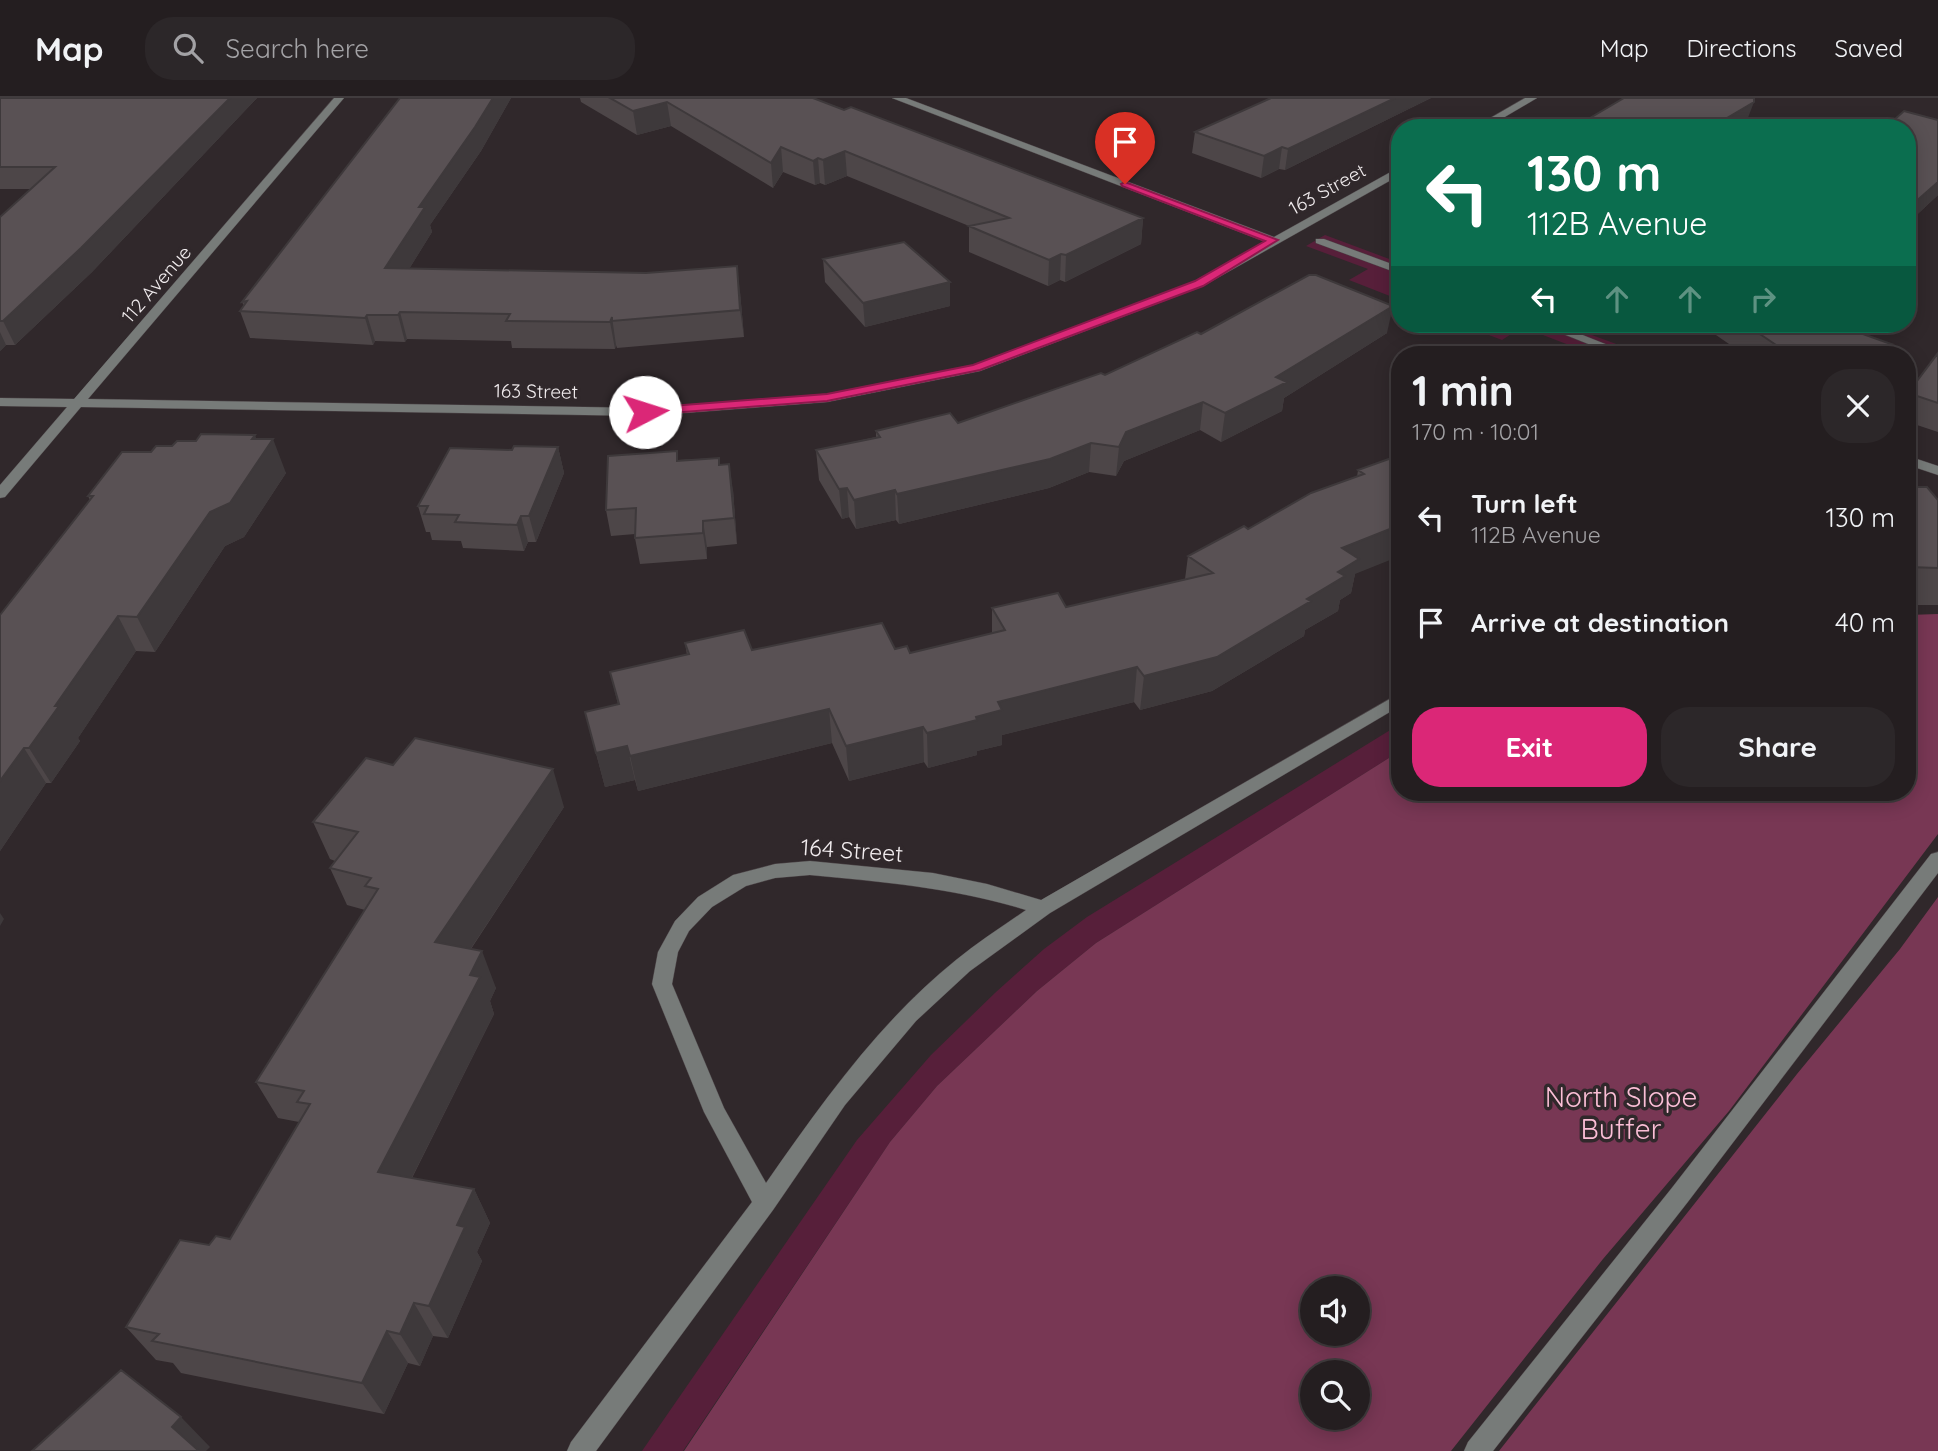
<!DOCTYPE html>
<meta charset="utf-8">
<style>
body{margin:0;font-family:Quicksand,sans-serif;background:#2c2729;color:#f1f3f6;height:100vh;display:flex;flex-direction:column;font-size:26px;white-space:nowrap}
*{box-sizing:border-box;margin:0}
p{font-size:23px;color:#a3a2a5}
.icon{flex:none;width:38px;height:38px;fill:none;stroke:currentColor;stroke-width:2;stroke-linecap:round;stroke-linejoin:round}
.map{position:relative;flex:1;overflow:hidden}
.details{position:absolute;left:1391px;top:248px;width:525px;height:455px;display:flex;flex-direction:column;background:#241e20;border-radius:28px;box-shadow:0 4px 18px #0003,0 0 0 2px #413c3e}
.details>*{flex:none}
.guide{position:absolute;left:1391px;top:21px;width:525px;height:214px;border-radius:28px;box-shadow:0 4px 18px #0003,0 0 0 2px #413c3e;background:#0b6e4f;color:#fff;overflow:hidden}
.controls{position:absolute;left:1300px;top:1178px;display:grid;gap:14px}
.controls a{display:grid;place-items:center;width:70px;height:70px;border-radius:50%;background:#241e20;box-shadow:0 4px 18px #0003,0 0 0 2px #413c3e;font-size:35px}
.pin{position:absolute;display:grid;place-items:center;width:60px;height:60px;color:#fff;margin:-72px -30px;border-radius:50% 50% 50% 0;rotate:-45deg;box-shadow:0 0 7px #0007}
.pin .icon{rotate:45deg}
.me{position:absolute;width:77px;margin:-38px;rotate:85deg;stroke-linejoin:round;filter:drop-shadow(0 0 5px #0008)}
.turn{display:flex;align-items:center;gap:24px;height:147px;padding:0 21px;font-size:32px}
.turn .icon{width:91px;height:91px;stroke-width:2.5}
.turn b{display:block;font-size:49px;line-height:60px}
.lanes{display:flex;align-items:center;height:66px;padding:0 21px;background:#0003;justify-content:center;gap:35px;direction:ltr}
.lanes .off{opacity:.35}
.round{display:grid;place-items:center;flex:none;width:74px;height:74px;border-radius:28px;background:#2c2729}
.summary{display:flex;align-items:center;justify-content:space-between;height:119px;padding:0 21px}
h1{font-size:42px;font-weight:700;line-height:52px}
.button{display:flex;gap:14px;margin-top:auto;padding:14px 21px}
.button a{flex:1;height:80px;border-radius:28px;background:#db2777;color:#fff;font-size:28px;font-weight:700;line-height:80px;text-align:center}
.button a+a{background:#2c2729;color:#f1f3f6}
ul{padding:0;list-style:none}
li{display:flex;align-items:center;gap:21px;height:105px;padding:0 21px}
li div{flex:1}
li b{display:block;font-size:26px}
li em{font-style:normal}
header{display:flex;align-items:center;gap:42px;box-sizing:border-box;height:98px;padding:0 35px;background:#241e20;border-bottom:2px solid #413c3e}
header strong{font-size:33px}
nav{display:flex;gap:38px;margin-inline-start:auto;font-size:24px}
.search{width:490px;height:63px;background:#2c2729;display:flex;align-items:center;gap:18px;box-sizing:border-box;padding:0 24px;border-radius:28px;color:#a3a2a5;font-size:26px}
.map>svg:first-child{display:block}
.green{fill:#571f3a}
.forest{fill:#783754;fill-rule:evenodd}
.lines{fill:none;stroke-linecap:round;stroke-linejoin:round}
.minor-casing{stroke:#4b4346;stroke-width:1}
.minor{fill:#777b79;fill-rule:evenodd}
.wall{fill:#4d4648}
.shaded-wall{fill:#3e393b}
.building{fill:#595154;stroke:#3e393b;stroke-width:2}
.route{fill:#db2777;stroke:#8e194d;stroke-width:2}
.labels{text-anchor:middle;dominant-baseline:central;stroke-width:7;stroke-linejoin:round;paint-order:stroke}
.far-street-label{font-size:19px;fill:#f1ecee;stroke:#30282b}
.street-label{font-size:23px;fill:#f1ecee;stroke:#30282b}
.near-park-label{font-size:28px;fill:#fbbed6;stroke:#30282b}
</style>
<header>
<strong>Map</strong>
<div class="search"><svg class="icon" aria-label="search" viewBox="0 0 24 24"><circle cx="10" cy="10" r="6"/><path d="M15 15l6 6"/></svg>Search here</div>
<nav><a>Map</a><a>Directions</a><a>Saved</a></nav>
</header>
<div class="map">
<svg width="1938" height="1353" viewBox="0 0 1938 1353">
<rect width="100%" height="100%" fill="#30282b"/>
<path class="green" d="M1325,137L1400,165V202L1349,182L1368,171L1306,148Z
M1460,226H1562L1646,257H1595L1522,229L1502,242Z
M1400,626V653L1096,845L1037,893L937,988L890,1044L683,1353H642L857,1042L931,957L996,894L1044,851L1087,819Z"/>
<path class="forest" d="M1938,516V736L1729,1013L1603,1161L1451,1353H684L890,1044L937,988L1037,893L1096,845L1400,653V695H1908V517ZM1312,1190H1358V1236H1312ZM1312,1274H1358V1320H1312Z
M1938,799V1353H1499L1797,976L1900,851Z"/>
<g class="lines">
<g class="minor-casing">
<path id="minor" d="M334,0H344L88,301L645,310L827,296L973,267L1195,184L1266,144L892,0H906L1274,139L1396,71L1400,70V77L1203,188L980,273L827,304L645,318L81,309L5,399L0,400V387L67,309L0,308V300L74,301Z
M1525,0H1537L1486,30H1473Z
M1316,141H1324L1400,169V176L1316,145Z
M1538,226H1555L1633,257H1616Z
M1908,358L1938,368V377L1908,367Z
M1400,595V608L1050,815L970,873L916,923L845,1007L773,1112L596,1353H567L571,1344L752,1104L704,1014L652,886L658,854L675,823L698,799L733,777L775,766L810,763L933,775L987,786L1041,802ZM810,777C884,784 955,790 1026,812C1003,828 978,844 956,862C879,924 822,1005 766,1085L724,1010L672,886L678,854L689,833L712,809L746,788L775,780Z
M1938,754V775L1687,1105L1493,1353H1464L1468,1344L1671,1091L1931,756Z"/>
</g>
<use href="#minor" class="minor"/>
</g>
<path class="wall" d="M0,0H257L92,174L15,247H6L0,253V119L31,91H0Z
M400,0H511L481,53L430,127L432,134L409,171L740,194L744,239L617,250L616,247L615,251L512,250L511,243L407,241L405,244L375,243L373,247L250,240L240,213L244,208L242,204Z
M580,0H813L1143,120L1141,146L1065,184L1060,182L1048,188L969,154V128L847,78L825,87L820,85L815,87L783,74L773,90L671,28L637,37L581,4Z
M1271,0H1431L1285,72L1279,71L1261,80L1192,55L1195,34Z
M1908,30L1938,97L1908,125Z
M823,161L950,184V208L865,229L825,184Z
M1700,226H1835L1891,246L1885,257H1745Z
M1387,235L1284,300L1282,313L1221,344L1200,332L1124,363L1116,378L1089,374L1049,390L899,426L896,422L856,431L849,419L842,421L819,382L816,352L876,339V333L958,325L1105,277L1201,236Z
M1938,255V334L1908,324V295Z
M256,341L286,375L244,439L225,448L155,554L136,553L78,640L80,643L51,685H46L0,753V517L90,402L88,398L151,354L196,343Z
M558,349L564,375L536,444H528L524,453L463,450L461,443L432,442L430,434H426L418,408L512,352Z
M1400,357L1355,476L1351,495L1340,502L1338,513L1305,532L1304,538L1212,593L1140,612L1134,604L1002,637V647L977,653V657L928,670L924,664L849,683L832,645L638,693L635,682L605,689L585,614L618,606L610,574L687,557L685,545L752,552L895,551L910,555L992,535V510L1066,509L1185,481L1188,458L1248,431L1357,379L1358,372Z
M719,360L720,367L733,392L737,446L707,449V461L640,466L635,440V436L611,438L606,412L678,362Z
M1908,387L1916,389L1938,402V507H1908Z
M564,709L471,851L496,890L490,903L494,916L412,1080L474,1091L490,1125L477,1154L482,1163L448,1240L433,1238L420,1268L408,1265L384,1316L181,1275L173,1265L156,1262L126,1229L209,1147L230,1141L299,1024L278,1020L256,984L365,812L347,807L330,770L335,763L330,761L313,724Z"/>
<path class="shaded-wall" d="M230,0H257L92,174L15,247L3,223Z
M493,0H511L481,53L430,127L432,134L393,197L385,170L419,109Z
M1395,0H1431L1285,72L1288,51Z
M667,4L671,28L637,37L633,13Z
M1754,4L1746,25L1739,30H1710Z
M781,49L783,74L773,90L771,65Z
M1282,49L1279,71L1261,80L1264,58Z
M845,53L847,78L825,87L823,62Z
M818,60L820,85L815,87L813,63Z
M1938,84V97L1908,125V119L1913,106Z
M1143,120L1141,146L1065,184L1066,157Z
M1061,156L1060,182L1048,188L1049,162Z
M737,168L740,194L744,239L740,212Z
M950,184V208L865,229L863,205Z
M1393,208L1387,235L1284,300L1282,313L1221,344L1225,315L1276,279Z
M400,214L407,241L405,244L398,217Z
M367,217L375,243L373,247L365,220Z
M612,219L616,247L615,251L610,224Z
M0,234L6,247L0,253Z
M1891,246L1885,257H1829Z
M1203,304L1200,332L1124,363L1116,378L1119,349L1126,334Z
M255,337L262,356L273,341L286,375L244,439L225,448L155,554L137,519Z
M1091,345L1089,374L1049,390L899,426L897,396Z
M558,349L564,375L536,444L529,418Z
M729,366L733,392L737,446L734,420Z
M847,390L849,419L842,421L839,391Z
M895,392L896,422L856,431L854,402Z
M521,418L528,444L524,453L517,427Z
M703,423L707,449V461L703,435Z
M1400,427V458L1355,476L1351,495L1340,502L1338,513L1305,532L1304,538L1212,593L1140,612L1144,578L1307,501L1342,450Z
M118,518L136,553L78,640L80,643L51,685L29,650L55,608Z
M1137,569L1134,604L1002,637V647L977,653V657L928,670L927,635L976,619L998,604Z
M829,611L832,645L638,693L630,658Z
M923,629L924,664L849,683L846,648Z
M627,648L635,682L605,689L596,655Z
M24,650L46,685L0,753V683Z
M553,671L564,709L450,882L435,844Z
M0,815L4,821L0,828Z
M482,853L496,890L490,903L494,916L397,1109L378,1074L470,877Z
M474,1091L490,1125L477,1154L482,1163L448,1240L429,1208L457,1127Z
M414,1205L433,1238L420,1268L400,1236Z
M387,1233L408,1265L384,1316L362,1285Z
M181,1319L210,1349L206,1353H195L172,1329Z"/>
<path class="building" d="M0,0H230L81,150L3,223H0V119L55,69H0Z
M400,0H493L475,29L419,109H425L385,170L646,175L737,168L740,212L612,223V219L610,224L506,223L510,216L400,214L398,217H367L365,220L240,213L247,203L242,204Z
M610,0H813L844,12L851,9L1143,120L1066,157L1061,156L1049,162L969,128L1009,120L845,53L823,62L818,60L813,63L781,49L771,65L667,4L633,13Z
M1271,0H1395L1288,51L1282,49L1264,58L1195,34Z
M1624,0H1754V4L1710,30H1573Z
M1904,13L1938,22V84L1913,106L1908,105V30H1885Z
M904,144L950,184L863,205L823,161Z
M1309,177H1316L1393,208L1276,279L1287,284L1225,315L1203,304L1126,334L1119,349L1091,345L1050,361L897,396L895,392L854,402L847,390L839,391L816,352L880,339L876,333L950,315L958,325L1101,275L1105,277L1197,234L1201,236Z
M1745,226H1835L1891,246L1829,257H1791Z
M1938,255V305L1908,295Z
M201,336L255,337L252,341H273L230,405L210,414L137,519L118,518L55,608H59L29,650H24L0,683V517L93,398H88L122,354H151L156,348H172L177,343H196Z
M514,348L558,349L529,418H521L517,427L455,424L459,417L424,416L428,408H418L450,350L512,352Z
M677,353V363L719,360V367L729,366L734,420L703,423V435L635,440L636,410L606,412L608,358Z
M1400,357V427L1342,450L1359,461L1338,474L1345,478L1307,501L1311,503L1217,559L1144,578L1137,569L998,604L1002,612L976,619L977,622L927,635L923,629L846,648L829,611L630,658L627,648L596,655L585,614L619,606L610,574L689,556L685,545L744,532L752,552L882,525L895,551L907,548L910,555L1005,532L992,510L1058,495L1066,509L1213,475L1188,458L1244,428L1248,431L1311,395L1364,376L1358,372Z
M1908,387H1915L1916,389H1927L1938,402V470L1908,469Z
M415,640L553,671L435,844L482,853L470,877L480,879L378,1074L474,1091L457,1127L465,1129L429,1208L414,1205L400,1236L387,1233L362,1285L152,1243L159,1236L126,1229L180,1142L209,1147L216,1138L230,1141L310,1006L297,1004L304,993L256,984L378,791L365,788L371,780L330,770L358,734L313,724L366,660L393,667Z
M121,1272L181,1319L172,1329L199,1353H32Z"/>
<path class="route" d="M1125,84L1278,142L1203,188L980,272L827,303L645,317L639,314L645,310L827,296L973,267L1195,183L1265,143L1122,88L1121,86Z"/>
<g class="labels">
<g class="far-street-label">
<text transform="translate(1327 91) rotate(-29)">163 Street</text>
<text transform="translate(156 186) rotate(-49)">112 Avenue</text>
<text transform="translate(536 293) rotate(1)">163 Street</text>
</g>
<g class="street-label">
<text transform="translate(852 752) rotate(4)">164 Street</text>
</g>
<g class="near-park-label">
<text x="1621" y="998">North Slope<tspan x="1621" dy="32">Buffer</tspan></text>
</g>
</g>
</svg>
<div class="controls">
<a><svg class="icon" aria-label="sound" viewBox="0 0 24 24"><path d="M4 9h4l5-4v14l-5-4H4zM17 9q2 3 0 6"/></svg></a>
<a><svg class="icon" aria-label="search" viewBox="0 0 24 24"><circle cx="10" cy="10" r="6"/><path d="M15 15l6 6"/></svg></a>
</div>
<div class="pin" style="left:1125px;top:86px;background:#d93025"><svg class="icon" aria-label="arrive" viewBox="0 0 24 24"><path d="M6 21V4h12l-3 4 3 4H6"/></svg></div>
<svg class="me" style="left:645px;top:314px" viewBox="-20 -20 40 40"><circle r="19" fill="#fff"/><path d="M0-13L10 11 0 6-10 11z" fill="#db2777"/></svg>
<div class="guide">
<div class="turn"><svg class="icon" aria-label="left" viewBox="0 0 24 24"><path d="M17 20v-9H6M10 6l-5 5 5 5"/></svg><div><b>130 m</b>112B Avenue</div></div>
<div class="lanes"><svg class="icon" aria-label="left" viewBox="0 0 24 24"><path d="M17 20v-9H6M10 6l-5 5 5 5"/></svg><svg class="icon off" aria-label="ahead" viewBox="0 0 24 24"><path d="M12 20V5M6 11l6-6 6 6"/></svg><svg class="icon off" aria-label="ahead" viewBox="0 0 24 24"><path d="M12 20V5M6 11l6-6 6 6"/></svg><svg class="icon off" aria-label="right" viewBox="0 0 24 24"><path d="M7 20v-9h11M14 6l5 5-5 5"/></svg></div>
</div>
<section class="details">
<div class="summary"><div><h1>1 min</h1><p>170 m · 10:01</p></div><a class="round"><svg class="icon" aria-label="close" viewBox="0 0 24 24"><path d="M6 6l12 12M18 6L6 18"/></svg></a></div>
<ul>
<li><svg class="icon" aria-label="left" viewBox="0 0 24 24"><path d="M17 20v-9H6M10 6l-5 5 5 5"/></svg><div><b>Turn left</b><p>112B Avenue</p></div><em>130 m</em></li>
<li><svg class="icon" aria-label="arrive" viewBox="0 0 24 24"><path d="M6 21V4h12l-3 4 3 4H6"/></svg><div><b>Arrive at destination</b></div><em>40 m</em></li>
</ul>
<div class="button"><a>Exit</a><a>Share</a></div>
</section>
</div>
